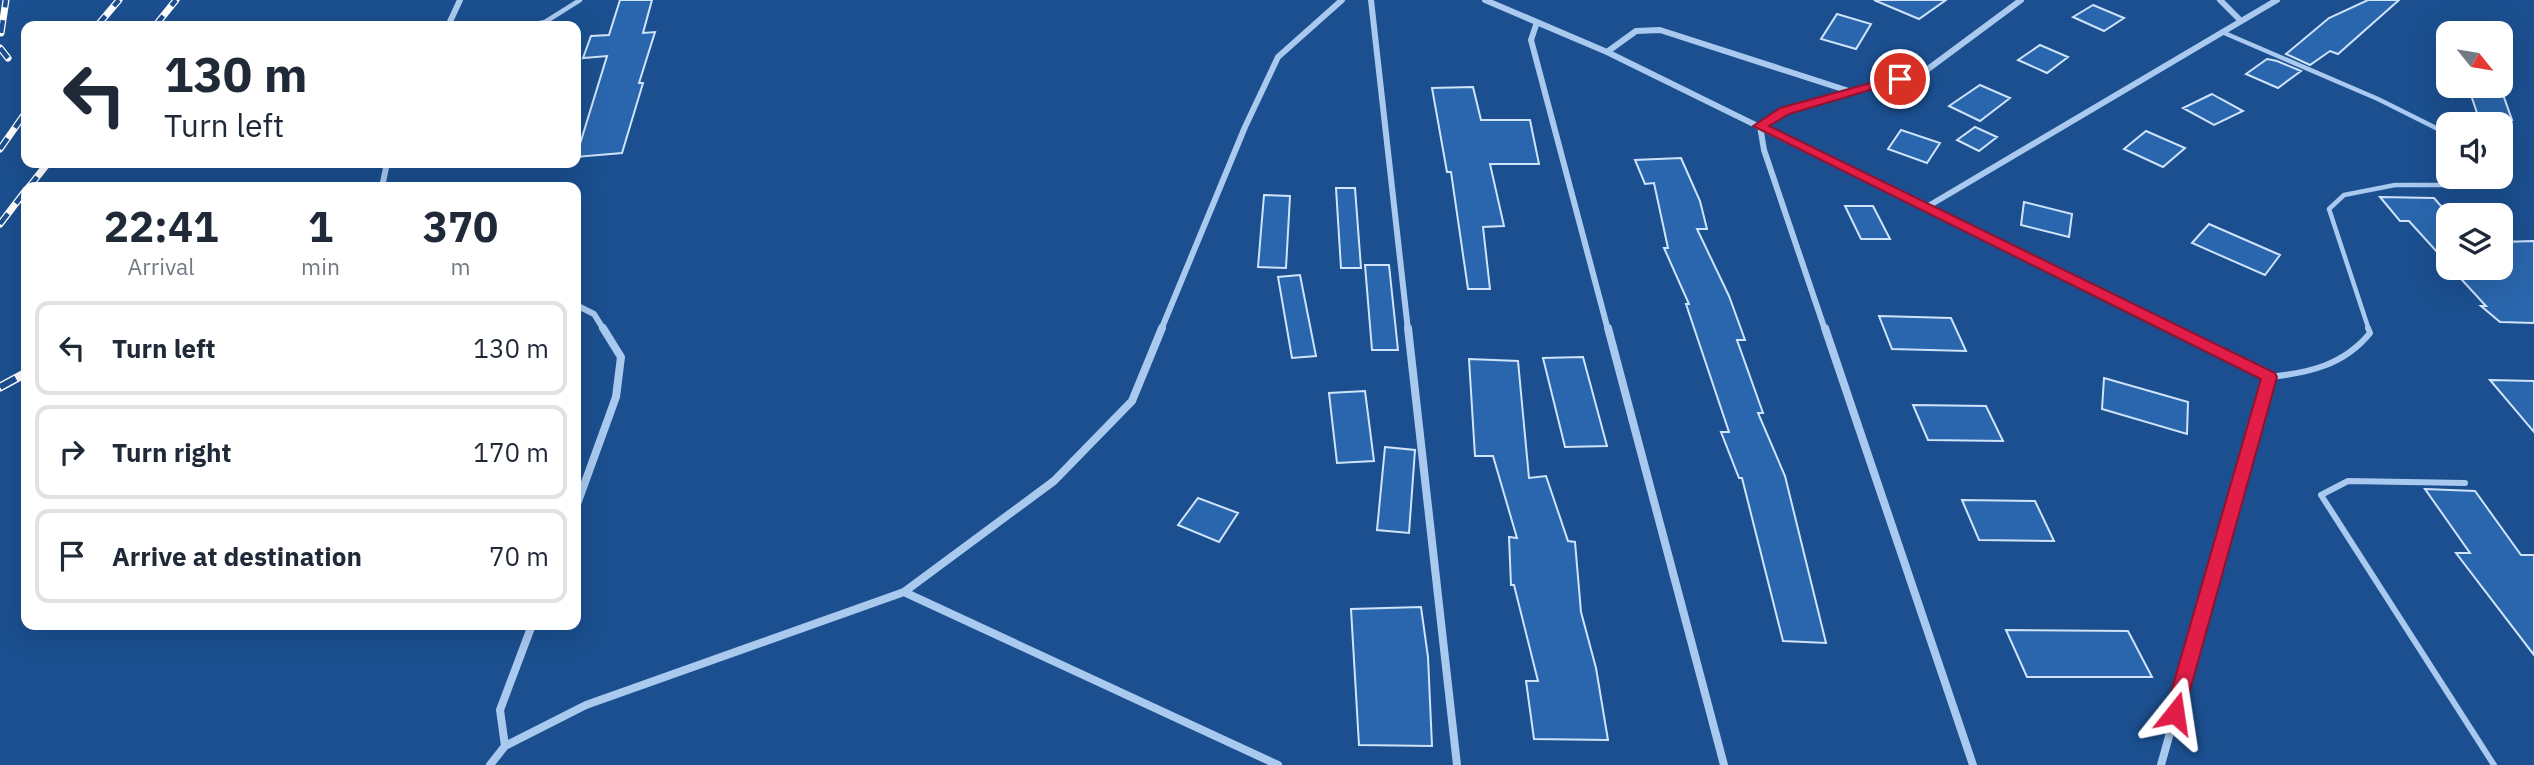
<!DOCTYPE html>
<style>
body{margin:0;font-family:"IBM Plex Sans",sans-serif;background:#f6f6f7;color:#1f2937;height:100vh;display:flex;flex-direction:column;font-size:26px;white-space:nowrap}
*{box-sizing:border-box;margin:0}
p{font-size:23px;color:#747a83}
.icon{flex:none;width:38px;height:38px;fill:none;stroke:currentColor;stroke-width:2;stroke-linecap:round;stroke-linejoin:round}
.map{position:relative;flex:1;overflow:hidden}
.side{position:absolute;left:21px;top:182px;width:560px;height:448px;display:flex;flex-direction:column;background:#fff;border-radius:14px;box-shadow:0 7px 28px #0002}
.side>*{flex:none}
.top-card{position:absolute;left:21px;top:21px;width:560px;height:147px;border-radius:14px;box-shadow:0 7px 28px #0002;background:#fff;color:#1f2937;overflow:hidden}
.needle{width:46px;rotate:120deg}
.fabs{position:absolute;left:2436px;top:21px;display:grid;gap:14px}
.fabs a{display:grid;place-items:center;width:77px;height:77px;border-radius:14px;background:#fff;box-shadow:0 7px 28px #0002;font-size:35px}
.pin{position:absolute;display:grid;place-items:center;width:60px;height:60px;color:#fff;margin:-30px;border:4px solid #fff;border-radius:50%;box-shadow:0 2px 7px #0007}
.me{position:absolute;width:77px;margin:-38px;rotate:15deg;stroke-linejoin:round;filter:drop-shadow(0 0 5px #0008)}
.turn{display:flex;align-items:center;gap:24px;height:147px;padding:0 28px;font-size:32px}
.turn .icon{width:91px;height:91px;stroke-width:2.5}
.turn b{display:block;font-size:49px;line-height:60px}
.eta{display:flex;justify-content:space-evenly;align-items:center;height:119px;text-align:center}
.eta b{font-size:42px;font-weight:700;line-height:49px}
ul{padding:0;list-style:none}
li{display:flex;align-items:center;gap:21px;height:94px;margin:0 14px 10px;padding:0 14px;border:4px solid #e0e1e3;border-radius:14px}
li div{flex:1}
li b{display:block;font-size:26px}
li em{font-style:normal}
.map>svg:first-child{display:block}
.building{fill:#2a66ad;stroke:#cfe3fa;stroke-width:2}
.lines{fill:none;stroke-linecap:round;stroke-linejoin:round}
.service-far1{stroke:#a9c9ee;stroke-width:4.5}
.service{stroke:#a9c9ee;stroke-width:6}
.minor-far1{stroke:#a9c9ee;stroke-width:6}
.minor{stroke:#a9c9ee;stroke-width:8}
.rail-far1-casing{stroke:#fff;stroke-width:7}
.rail-casing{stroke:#fff;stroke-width:9}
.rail-far1{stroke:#1b4f8f;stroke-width:4.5;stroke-dasharray:13;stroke-linecap:butt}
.rail{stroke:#1b4f8f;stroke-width:6;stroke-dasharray:18;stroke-linecap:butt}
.route{fill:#e11d48;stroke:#92132f;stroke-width:2}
</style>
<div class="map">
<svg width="2534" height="765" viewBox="0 0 2534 765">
<rect width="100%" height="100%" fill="#1b4f8f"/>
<path class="building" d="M620,0H652L643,33L655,32L639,83H643L622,153L576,157L607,56L583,58L591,36L609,35Z
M1874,0H1946L1919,19Z
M2368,0H2399L2338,54L2330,51L2310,65L2286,54L2329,18Z
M2093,5L2124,18L2104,31L2073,17Z
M1837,14L1871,24L1856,49L1821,39Z
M2040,45L2068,57L2047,73L2018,60Z
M2267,59L2277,61L2301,71L2278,88L2246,74Z
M1980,85L2010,98L1980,121L1949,106Z
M2468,86H2500L2512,120L2477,113Z
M1473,87L1481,120H1530L1539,164H1490L1504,226L1483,227L1490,289H1468L1451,172H1447L1432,88Z
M2212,94L2219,98L2243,111L2214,125L2183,108Z
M1975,127L1997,137L1979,151L1957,140Z
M1901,130L1940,143L1927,163L1888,149Z
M2146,131L2185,148L2163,167L2124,149Z
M1681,158L1700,201L1707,229H1697L1729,296L1745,340H1737L1763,413H1758L1785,476L1826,643L1783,641L1742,478H1739L1721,432H1729L1686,304H1689L1664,248H1668L1654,183L1645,184L1635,160Z
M1336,188H1355L1361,268H1341Z
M1264,195L1290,196L1286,268L1258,267Z
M2380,197L2434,198L2448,214V264L2409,221H2400Z
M2024,202L2072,214L2069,237L2021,225Z
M1845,206H1873L1890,239H1861Z
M2209,224L2280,255L2265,275L2192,243Z
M2534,241V323L2500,322L2481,306H2486L2451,268H2501V242Z
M1365,265H1389L1398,350H1372Z
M1300,275L1316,356L1292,358L1278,277Z
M1879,316L1951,318L1966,351L1892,349Z
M1583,357L1607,446L1565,447L1543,358Z
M1469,359L1518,361L1529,478L1546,476L1568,541L1575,542L1581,612L1596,668L1608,740L1534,739L1526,681H1538L1514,585H1511L1509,537L1517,538L1493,456H1475Z
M2104,378L2188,402L2187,434L2102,409Z
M2490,380L2534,381V432Z
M1365,391L1374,461L1337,463L1329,393Z
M1913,405L1986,406L2003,441L1928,440Z
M1385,447L1415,450L1409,533L1377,530Z
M2425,489L2475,491L2521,555H2534V655L2456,553H2470Z
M1198,498L1238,513L1219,542L1178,525Z
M1962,500L2035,501L2054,541L1979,540Z
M1421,607L1428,657L1432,746L1359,745L1351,609Z
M2006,630L2128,631L2152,677H2027Z"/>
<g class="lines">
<path class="service-far1" d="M526,26L545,22L580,0
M2222,32L2378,99L2448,134
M2369,330L2329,209L2344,195L2395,185H2474L2508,178L2501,169"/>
<path class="service" d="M2269,377C2309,373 2344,365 2370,333L2368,328
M2465,483L2348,481L2321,495L2494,765"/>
<path class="minor-far1" d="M1371,0L1408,330
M1485,0L1607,52L2173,330
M2220,0L2240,20
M1537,22L1531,40L1608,330
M448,26L460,0
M1607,52L1636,31L1660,30L1852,92
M382,187L387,163
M1925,208L2277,0
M576,305L594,314L604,330
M1161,330L1245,127L1278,57L1342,0
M1825,330L1764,150L1760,126L1785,111L1924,72L2021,0"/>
<path class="minor" d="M1408,328L1457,765
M1608,328L1724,765
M1825,328L1973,765
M576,507L616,397L621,357L603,328
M904,592L1278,765
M505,746L500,710L532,625
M490,765L505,746L586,705L904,592L1054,481L1132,401L1162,328
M2161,765L2269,377L2169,328"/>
<g class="rail-far1-casing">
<path id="rail-far1" d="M97,26L119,0
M155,26L176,0
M1,33L6,0
M0,48L8,58
M0,149L26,112
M29,187L48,163
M0,224L26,190"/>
</g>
<g class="rail-casing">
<path id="rail" d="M0,387L26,373"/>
</g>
<use href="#rail-far1" class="rail-far1"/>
<use href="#rail" class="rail"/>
</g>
<path class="route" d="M1896,76L1907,79L1789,114L1769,126L2275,373L2277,377L2182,719L2175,722L2168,719L2165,713L2261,379L1753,126L1780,108Z"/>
</svg>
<div class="fabs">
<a><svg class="needle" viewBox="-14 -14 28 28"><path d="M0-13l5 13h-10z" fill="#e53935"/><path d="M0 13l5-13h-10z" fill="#747a83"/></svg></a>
<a><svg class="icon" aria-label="sound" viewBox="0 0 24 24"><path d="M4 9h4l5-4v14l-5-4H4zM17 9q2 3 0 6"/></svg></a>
<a><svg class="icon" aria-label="layers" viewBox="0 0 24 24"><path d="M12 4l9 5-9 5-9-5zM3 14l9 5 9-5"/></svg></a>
</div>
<div class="pin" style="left:1900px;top:79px;background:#d93025"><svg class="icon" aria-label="arrive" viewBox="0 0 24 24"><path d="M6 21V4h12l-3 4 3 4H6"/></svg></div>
<svg class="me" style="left:2175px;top:713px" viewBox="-20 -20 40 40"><path d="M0-17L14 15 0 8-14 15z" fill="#e11d48" stroke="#fff" stroke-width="4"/></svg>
<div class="top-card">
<div class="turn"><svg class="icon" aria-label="left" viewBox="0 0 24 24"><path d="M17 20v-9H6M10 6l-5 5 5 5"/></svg><div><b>130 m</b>Turn left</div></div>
</div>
<section class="side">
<div class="eta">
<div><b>22:41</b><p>Arrival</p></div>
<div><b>1</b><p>min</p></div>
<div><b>370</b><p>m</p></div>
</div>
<ul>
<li><svg class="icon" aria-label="left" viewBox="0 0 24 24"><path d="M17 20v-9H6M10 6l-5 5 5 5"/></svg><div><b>Turn left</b></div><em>130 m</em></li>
<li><svg class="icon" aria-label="right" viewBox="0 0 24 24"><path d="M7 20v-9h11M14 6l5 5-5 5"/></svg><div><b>Turn right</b></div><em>170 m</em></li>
<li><svg class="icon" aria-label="arrive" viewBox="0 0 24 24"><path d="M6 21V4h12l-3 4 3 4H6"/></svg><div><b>Arrive at destination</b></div><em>70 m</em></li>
</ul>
</section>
</div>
